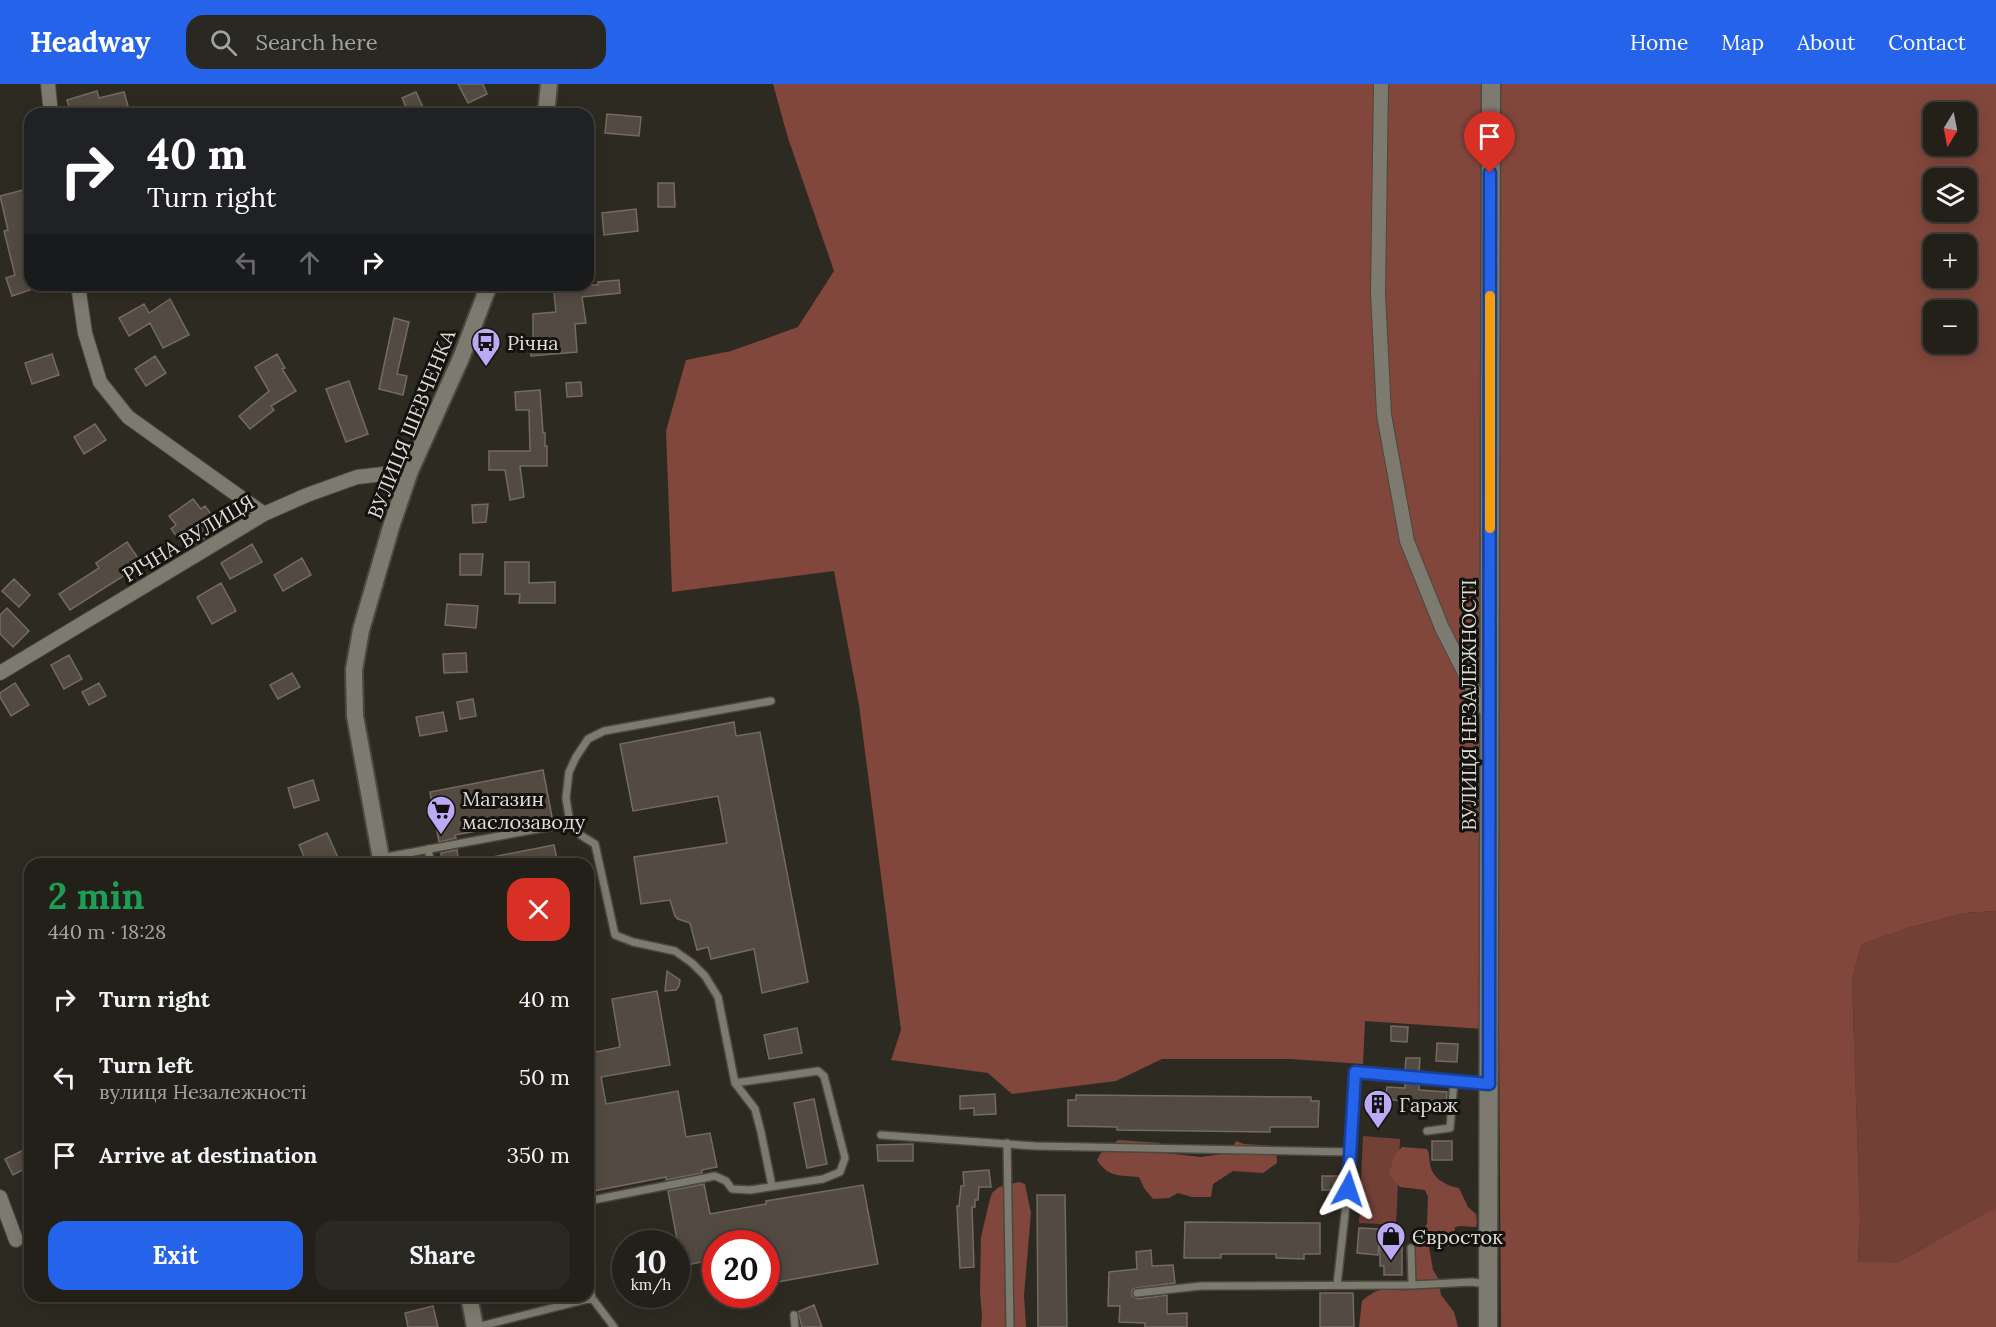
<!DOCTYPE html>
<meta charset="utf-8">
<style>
body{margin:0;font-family:Lora,serif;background:#2a2822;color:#f1f3f6;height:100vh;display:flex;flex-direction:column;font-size:22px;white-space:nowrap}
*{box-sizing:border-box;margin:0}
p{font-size:20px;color:#a2a3a2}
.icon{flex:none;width:33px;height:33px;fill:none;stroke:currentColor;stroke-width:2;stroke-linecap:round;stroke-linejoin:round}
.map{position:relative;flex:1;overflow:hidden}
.side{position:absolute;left:24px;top:774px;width:570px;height:444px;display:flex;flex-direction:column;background:#222019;border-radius:18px;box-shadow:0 3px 15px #0003,0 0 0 2px #3f3e38}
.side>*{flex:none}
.top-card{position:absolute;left:24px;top:24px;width:570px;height:183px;border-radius:18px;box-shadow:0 3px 15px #0003,0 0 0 2px #3f3e38;background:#202124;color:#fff;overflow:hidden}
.needle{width:39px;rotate:190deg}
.controls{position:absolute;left:1923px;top:18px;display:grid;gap:12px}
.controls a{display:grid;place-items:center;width:54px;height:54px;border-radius:12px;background:#222019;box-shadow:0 3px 15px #0003,0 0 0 2px #3f3e38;font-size:30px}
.speed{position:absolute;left:612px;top:1146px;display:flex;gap:12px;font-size:30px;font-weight:700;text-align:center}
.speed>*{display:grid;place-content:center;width:78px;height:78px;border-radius:50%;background:#222019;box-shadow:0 3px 15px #0003,0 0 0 2px #3f3e38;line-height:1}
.speed small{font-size:15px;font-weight:400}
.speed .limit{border:9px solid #d22;background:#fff;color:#111}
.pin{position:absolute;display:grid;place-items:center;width:51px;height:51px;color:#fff;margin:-62px -26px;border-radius:50% 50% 50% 0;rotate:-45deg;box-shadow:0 0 6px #0007}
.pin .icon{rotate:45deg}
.me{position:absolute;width:66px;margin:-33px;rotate:5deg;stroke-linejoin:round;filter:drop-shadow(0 0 4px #0008)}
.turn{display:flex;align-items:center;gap:21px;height:126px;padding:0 24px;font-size:27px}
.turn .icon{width:78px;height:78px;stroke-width:2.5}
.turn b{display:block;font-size:42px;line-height:51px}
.lanes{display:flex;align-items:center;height:57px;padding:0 24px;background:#0003;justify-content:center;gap:30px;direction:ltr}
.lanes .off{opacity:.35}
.round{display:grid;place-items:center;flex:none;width:63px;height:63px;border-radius:18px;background:#2a2822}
.headline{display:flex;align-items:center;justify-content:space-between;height:102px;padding:0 24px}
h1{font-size:36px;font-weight:700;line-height:45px;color:#1e9e55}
.button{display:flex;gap:12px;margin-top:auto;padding:12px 24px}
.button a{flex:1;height:69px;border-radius:18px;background:#2563eb;color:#fff;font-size:24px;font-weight:700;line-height:69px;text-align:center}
.button a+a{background:#2a2822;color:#f1f3f6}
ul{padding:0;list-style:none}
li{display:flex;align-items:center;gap:18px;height:78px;padding:0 24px}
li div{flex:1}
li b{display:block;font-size:22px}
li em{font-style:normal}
header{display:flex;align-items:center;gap:36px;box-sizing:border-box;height:84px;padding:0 30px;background:#2563eb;color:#fff}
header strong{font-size:28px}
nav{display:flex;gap:33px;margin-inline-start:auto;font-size:21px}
.search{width:420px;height:54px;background:#2a2822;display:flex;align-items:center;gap:15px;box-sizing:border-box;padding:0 21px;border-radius:18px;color:#a2a3a2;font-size:22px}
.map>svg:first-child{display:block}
.green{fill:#734036}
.forest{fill:#82473c;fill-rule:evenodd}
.building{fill:#534a42;stroke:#746a62;stroke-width:1.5}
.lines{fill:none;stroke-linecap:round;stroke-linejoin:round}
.service-casing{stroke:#4a483f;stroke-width:10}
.minor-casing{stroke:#4a483f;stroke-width:16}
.tertiary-casing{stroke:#4a483f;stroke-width:20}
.secondary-casing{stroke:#4a483f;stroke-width:21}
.service{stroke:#7d7a6f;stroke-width:7}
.minor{stroke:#7d7a6f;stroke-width:14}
.tertiary{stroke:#7d7a6f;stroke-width:16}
.secondary{stroke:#7d7a6f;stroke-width:18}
.route-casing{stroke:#184099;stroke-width:15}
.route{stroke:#2563eb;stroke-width:10}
.slow{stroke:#f59e0b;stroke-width:10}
.labels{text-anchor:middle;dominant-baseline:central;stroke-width:6;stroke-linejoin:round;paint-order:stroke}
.poi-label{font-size:20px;fill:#deddd6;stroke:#14130f;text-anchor:start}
.street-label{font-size:20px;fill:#deddd6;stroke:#14130f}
</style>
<header>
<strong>Headway</strong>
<div class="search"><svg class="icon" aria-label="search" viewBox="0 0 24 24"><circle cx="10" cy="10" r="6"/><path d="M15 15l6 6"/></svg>Search here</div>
<nav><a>Home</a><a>Map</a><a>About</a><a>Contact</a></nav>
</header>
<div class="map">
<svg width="1996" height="1243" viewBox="0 0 1996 1243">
<rect width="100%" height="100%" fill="#2d2b21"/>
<path class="green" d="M1996,827V1123L1897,1179H1858L1860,1133L1852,895L1862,860L1908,844L1964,829Z
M1363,1052L1400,1055L1396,1141L1359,1139Z"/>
<path class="forest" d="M773,0H1996V827L1964,829L1908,844L1862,860L1852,895L1860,1133L1858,1178L1897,1179L1996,1123V1243H1501L1499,946L1365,937L1363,980L1291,975H1162L1116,997L1012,1010L988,989L891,976L901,946L859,621L834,487L672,508L666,347L686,276L731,267L798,243L834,187L788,54ZM1934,28H1966V62H1934ZM1934,94H1966V128H1934ZM1934,160H1966V194H1934ZM1934,226H1966V260H1934Z
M1118,1056L1160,1059L1165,1069L1201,1073L1229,1069L1236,1057L1244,1060L1276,1062L1277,1079L1263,1089L1233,1087L1213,1100L1211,1113H1192L1178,1109L1169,1114L1153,1115L1144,1104L1139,1093C1119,1091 1109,1094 1097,1076L1101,1069Z
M1402,1063L1427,1065C1430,1071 1429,1074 1430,1080C1432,1094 1446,1102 1459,1104L1468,1123L1476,1130L1477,1138L1476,1143L1460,1142L1455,1143L1454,1156L1451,1162L1437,1159L1429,1163L1433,1186L1438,1194L1441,1211L1454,1228L1458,1243H1359L1362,1217C1385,1197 1388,1210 1415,1205V1157L1427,1140L1428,1113L1425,1106L1400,1103L1389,1091L1394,1072Z
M1019,1098L1025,1100L1031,1129L1024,1211L1026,1243H981L982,1232L980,1208L981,1153L989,1119L992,1109L999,1103Z"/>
<path class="building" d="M458,0H483L487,10L468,19Z
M97,7L99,14L124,8L128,22L96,30H71L67,16Z
M416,8L426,30H409L402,14Z
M607,30L641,33L639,52L605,49Z
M658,99H674L675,123H658Z
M27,105L30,117V206L12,212L6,194L15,191L4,147L8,146L0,112Z
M636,125L638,147L604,151L602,129Z
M619,196L620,209L582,213L586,239L575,240L577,268L531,272L530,256H533V230L556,228L553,201H598V198Z
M170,215L189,251L163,264L150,239L129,252L119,234L144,220L149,229Z
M394,234L409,238L397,290L407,292L403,311L379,305Z
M52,270L59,291L32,300L25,279Z
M277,270L285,284L282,285L296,307L271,322L274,326L250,345L239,332L269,307L255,283Z
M155,272L166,289L146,302L135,285Z
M349,297L368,350L346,358L326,305Z
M581,298L582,312L567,313L566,299Z
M540,306L543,349H545V362H547V382H520L524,413L510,416L505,386H489V367H530L529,326H516L515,308Z
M95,340L106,356L84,370L74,353Z
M193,415L201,425L205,422L214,434L209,437L216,446L191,463L186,455L181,458L171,445L176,441L169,432Z
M488,420L486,438L473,439L472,421Z
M127,458L142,480L70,526L59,510L99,484L96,479Z
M252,460L262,478L230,495L221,479Z
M460,470H483L481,491H460Z
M302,474L311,491L283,507L274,491Z
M505,478H529V499L555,498V519H519L520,510H505Z
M14,495L30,511L19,523L2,507Z
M221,499L236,527L212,540L197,513Z
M447,520L478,522L476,544L445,541Z
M7,524L29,547L13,563L0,550V531Z
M466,569L467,588L444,589L443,570Z
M69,571L82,595L64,605L51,581Z
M292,589L300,603L278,615L270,601Z
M15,599L29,621L11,632L0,613V609Z
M99,599L106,612L89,621L82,608Z
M473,615L476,632L460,635L457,618Z
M443,628L447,647L420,652L416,633Z
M734,638L736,652L760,648L808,898L762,909L754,865L711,875L708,863L697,866L690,839L678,835L675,832L670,816L641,820L634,773L727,759L718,712L633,727L620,660Z
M543,686L552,733L455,751L456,754L439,758L430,708Z
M313,696L319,716L294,724L288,704Z
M327,749L341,780H307L299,761Z
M554,761L558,780H492V773Z
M457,766L459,780H442L441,769Z
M667,887L680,896L679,902L676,906L665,907Z
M657,907L670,981L601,993L606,1020L678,1007L686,1053L710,1049L717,1083L702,1086V1089L666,1096V1093L588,1108V965L595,964L596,968L620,963L612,915Z
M1391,942L1408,943L1407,958L1391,957Z
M797,944L802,969L769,975L764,951Z
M1437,959L1458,960L1457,978L1436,977Z
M1406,974H1420L1419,988L1405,987Z
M1405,998L1419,999V1006L1447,1008L1446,1022L1385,1015L1387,1003L1405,1004Z
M995,1010L996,1030L974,1031V1024L960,1025V1012Z
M1076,1011L1311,1013V1017H1319L1318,1043H1270V1048L1117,1046V1043L1068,1042V1016H1076Z
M814,1015L827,1080L807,1084L794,1019Z
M1432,1057H1452V1076H1432Z
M913,1060V1077H878L877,1061Z
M30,1063V1082L13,1091L5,1075Z
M989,1086L991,1103H979L978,1116H975V1123H972L974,1183L960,1184L957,1122H959L961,1102H964L963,1088Z
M1322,1092H1339V1106H1322Z
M704,1100L710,1130L766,1120V1117L863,1101L878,1180L766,1200V1160H716V1175L682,1182L668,1107Z
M1037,1111H1065L1067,1243H1038Z
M1185,1138L1320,1139V1170H1304V1175L1276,1174V1170H1221V1174H1184Z
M1359,1144L1380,1145L1378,1171L1357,1169Z
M1380,1162H1402V1191H1384V1182H1380Z
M1151,1166L1152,1182L1173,1181L1175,1199L1136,1204L1132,1206V1212L1138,1215L1167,1211V1230L1187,1229V1243H1145V1239L1119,1238L1120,1222H1108L1109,1188L1137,1185L1136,1168Z
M1320,1209H1353L1354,1243H1320Z
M814,1221L822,1243H802L798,1228Z
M433,1222L438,1243H408L405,1229Z"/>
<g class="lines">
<g class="service-casing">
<path id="service" d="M771,617L604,647L588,655L576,673L569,688L566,714L570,739L582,752L595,760L615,851L633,858L675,867L692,879L705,892L718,913L735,999L755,1025L761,1048L772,1102
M428,765L431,780
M381,774L570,739
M1427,1047L1450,1044L1454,997
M881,1051L1035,1062L1352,1068
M1007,1059L1010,1243
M588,1117L715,1092L726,1097L732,1105L750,1106L823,1095L840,1088L845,1074L824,992L818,987L735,999
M1411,1164L1412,1201
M1337,1201L1352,1068L1355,988L1488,1000
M1137,1209L1201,1202L1412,1201L1472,1198L1486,1200
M592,1214L614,1243
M794,1231L795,1243
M477,1243L592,1214L588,1195"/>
</g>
<g class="minor-casing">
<path id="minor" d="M48,0L51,30
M1381,0L1378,209L1384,331L1407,457L1442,544L1480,619L1491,630
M78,201L85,249L100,298L128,333L264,430
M0,589L264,430L307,411L357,393L410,387
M0,1113L16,1156"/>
</g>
<g class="tertiary-casing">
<path id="tertiary" d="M546,30L549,0
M382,780L355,632L354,586L361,546L391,443L410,387L461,274L489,201
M469,1212L475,1243"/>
</g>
<g class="secondary-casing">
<path id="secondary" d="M1488,1243L1491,0"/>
</g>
<use href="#service" class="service"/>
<use href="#minor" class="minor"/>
<use href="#tertiary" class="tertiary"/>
<use href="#secondary" class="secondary"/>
</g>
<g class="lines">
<g class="route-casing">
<path id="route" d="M1348,1105L1355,988L1489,1000L1490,89"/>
</g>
<use href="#route" class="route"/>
<path class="slow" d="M1490,212V444"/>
</g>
<defs>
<g id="bus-pin" transform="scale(1.5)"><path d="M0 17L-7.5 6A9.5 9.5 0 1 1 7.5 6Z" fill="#baaaf6" stroke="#14130f"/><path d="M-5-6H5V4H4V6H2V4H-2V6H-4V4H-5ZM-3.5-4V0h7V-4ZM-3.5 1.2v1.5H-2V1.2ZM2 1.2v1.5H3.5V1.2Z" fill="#111"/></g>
<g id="supermarket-pin" transform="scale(1.5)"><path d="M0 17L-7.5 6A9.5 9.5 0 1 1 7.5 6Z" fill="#baaaf6" stroke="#14130f"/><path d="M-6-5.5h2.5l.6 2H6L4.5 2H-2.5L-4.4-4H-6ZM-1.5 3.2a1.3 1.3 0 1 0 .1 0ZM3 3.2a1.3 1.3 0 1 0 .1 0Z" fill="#111"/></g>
<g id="building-pin" transform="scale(1.5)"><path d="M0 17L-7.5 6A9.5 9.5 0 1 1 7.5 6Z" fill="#baaaf6" stroke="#14130f"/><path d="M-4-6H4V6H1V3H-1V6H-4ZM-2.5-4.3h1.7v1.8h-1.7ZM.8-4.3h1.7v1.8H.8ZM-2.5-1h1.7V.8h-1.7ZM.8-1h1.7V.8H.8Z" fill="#111"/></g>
<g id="shop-pin" transform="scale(1.5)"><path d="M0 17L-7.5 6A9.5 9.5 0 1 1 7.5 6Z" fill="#baaaf6" stroke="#14130f"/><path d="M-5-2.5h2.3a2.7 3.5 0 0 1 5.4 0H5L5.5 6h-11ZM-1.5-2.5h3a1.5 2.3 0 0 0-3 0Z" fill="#111"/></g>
</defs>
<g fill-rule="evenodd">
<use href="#bus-pin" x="486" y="258"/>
<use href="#supermarket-pin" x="441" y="726"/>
<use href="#building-pin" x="1378" y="1020"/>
<use href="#shop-pin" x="1391" y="1152"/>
</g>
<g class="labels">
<g class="poi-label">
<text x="507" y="258">Річна</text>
<text x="462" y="714">Магазин<tspan x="462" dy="23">маслозаводу</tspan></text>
<text x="1399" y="1020">Гараж</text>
<text x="1412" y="1152">Євросток</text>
</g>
<g class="street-label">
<text transform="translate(411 340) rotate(-68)">ВУЛИЦЯ ШЕВЧЕНКА</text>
<text transform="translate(188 454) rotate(-31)">РІЧНА ВУЛИЦЯ</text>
<text transform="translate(1468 621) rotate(-90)">ВУЛИЦЯ НЕЗАЛЕЖНОСТІ</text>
</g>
</g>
</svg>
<div class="controls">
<a><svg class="needle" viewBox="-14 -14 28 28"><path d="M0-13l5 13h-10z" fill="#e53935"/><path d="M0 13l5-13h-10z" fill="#a2a3a2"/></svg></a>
<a><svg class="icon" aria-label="layers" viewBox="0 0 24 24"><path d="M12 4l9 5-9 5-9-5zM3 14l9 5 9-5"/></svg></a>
<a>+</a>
<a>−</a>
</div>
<div class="speed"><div>10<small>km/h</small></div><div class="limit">20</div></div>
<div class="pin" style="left:1490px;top:89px;background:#d93025"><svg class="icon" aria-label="arrive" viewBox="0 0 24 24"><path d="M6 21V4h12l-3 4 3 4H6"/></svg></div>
<svg class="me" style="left:1348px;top:1105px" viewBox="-20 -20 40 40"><path d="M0-17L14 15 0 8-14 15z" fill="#2563eb" stroke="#fff" stroke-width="4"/></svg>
<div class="top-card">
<div class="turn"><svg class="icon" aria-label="right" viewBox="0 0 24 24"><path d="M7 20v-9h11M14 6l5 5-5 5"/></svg><div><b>40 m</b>Turn right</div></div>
<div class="lanes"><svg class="icon off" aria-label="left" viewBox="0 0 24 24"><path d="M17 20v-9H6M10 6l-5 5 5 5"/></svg><svg class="icon off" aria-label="ahead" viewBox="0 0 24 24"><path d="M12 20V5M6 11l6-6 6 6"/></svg><svg class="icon" aria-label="right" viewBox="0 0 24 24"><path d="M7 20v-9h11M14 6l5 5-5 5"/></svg></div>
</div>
<section class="side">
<div class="headline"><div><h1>2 min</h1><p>440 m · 18:28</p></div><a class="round" style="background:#d93025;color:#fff"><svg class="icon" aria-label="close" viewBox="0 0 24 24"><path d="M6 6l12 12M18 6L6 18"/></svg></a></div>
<ul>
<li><svg class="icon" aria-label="right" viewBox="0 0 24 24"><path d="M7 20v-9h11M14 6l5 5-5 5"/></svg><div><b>Turn right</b></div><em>40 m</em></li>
<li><svg class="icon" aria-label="left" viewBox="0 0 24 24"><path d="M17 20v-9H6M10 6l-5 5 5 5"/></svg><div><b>Turn left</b><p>вулиця Незалежності</p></div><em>50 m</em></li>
<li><svg class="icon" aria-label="arrive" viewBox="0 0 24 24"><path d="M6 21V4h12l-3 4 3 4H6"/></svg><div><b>Arrive at destination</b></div><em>350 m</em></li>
</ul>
<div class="button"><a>Exit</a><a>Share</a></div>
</section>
</div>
